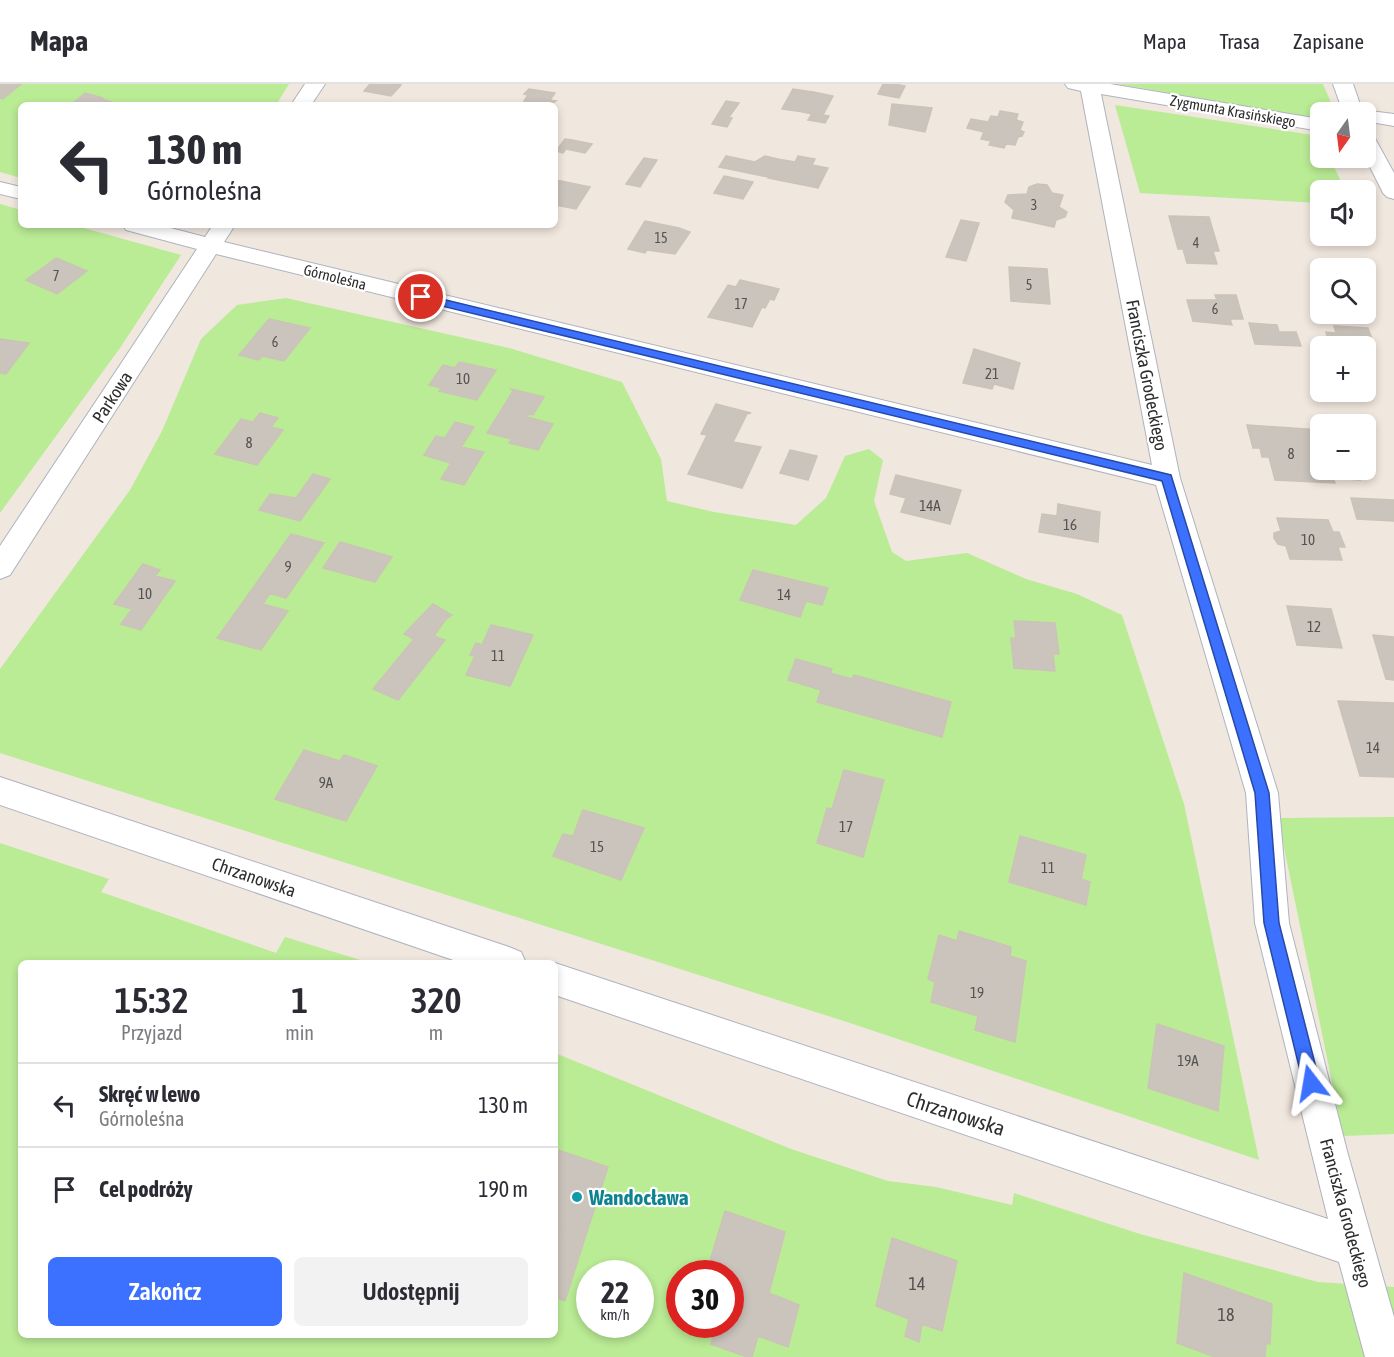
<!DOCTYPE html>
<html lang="pl">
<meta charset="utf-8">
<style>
body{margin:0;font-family:"Asap Condensed",sans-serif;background:#f2f2f3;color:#2b2b33;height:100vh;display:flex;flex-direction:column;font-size:22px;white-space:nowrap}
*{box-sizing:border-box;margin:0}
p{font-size:20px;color:#7c7c81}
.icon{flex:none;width:33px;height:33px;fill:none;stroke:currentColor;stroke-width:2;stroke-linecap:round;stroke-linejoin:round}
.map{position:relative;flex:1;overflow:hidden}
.side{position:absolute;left:18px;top:876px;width:540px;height:378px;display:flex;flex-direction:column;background:#fff;border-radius:9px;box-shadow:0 3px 9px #0003}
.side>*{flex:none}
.top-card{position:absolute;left:18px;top:18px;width:540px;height:126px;border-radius:9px;box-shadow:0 3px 9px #0003;background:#fff;color:#2b2b33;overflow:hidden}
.needle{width:39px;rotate:194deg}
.tools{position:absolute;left:1310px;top:18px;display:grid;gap:12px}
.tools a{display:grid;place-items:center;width:66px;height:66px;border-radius:9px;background:#fff;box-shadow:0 3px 9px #0003;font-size:30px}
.speed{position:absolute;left:576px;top:1176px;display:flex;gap:12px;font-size:30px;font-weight:700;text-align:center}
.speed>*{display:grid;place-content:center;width:78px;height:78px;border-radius:50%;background:#fff;box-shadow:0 3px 9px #0003;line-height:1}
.speed small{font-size:15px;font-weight:400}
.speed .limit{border:9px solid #d22;background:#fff;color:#111}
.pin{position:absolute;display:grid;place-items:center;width:51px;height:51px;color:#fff;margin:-26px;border:3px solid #fff;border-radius:50%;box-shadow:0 2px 6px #0007}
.me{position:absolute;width:66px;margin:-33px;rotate:346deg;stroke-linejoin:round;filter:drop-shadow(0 0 4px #0008)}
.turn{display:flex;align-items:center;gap:21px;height:126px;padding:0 30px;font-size:27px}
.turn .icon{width:78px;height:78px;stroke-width:2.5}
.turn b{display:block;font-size:42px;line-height:51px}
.eta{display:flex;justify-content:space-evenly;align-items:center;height:102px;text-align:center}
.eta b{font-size:36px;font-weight:600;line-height:42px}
.action{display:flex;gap:12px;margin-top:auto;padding:12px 30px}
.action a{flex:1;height:69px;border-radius:9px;background:#3c71ff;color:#fff;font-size:24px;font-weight:600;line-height:69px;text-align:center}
.action a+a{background:#f2f2f3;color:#2b2b33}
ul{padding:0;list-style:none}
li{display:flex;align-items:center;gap:18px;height:84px;padding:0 30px;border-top:2px solid #e1e1e2}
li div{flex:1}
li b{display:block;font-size:22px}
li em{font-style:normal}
header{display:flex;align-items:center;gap:36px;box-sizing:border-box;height:84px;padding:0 30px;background:#fff;border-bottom:2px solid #e1e1e2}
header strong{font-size:28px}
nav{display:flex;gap:33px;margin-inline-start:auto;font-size:21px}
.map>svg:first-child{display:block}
.green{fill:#baeb95;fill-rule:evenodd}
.building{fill:#cbc4bd;stroke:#ccc3b7;stroke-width:1.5}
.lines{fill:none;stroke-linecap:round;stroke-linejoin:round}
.minor-casing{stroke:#aeb3be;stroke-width:2}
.minor{fill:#fff;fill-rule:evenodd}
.route{fill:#3c71ff;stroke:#2749a6;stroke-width:1.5}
.culture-dot{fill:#0f9aa8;stroke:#fff;stroke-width:2}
.labels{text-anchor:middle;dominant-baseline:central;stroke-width:4.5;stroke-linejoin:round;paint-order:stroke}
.far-number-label{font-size:14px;fill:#545351}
.far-street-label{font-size:15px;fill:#2d2d2d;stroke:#fff}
.number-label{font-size:15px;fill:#545351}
.street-label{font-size:18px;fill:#2d2d2d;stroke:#fff}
.near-number-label{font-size:18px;fill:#545351}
.near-street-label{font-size:21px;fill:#2d2d2d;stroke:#fff}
.near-culture-label{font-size:21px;font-weight:bold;fill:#0d838f;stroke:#fff;text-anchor:start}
</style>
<header>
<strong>Mapa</strong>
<nav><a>Mapa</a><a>Trasa</a><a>Zapisane</a></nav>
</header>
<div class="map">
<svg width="1394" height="1273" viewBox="0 0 1394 1273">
<rect width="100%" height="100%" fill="#f0e7de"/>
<path class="green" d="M0,0H289L276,21H21V94L0,88Z
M1118,0H1323L1335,28H1320V35Z
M1115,21L1319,52L1320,74H1330L1345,106H1320V119L1140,109Z
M0,120L21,126V141H73L181,171L120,264L0,429Z
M286,214L509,264L622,298L661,375L667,417L714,428L796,441L826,414L845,372L869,365L883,376L874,417L892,468L906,477L967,469L1026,495L1077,510L1122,531L1184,720L1259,1076L847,938L0,669V585L130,406L162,347L201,255L237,221Z
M1394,733V1050L1343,1052L1278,734Z
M0,759L109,795L101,808L276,869L285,853L370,879H21V1251H555V969L791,1065L888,1097L936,1103L1012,1121L1014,1109L1140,1150L1318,1198L1394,1203V1273H0ZM590,1190H640V1240H590ZM680,1190H730V1240H680Z"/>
<path class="building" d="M0,0H21L3,15L0,14Z
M370,0H394L401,1L391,12L364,7Z
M883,0H894L905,2L899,14L878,10Z
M529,5L555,9L550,16L556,17L549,21L524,17L528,11L524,10Z
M793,5L813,8L803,28L782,25Z
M813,8L833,12L823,31L829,32L825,39L808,36L812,30L803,28Z
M85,9L103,14L101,15L118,20H72Z
M726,17L739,19L729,33L732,34L727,43L712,40Z
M892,20L932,24L925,48L889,41Z
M1000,27L1018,30L1016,36L1023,38L1020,46L1024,48L1022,52L1018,53L1015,61L1006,60L1004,64L989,61L991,57L981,55L984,48L967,44L971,35L988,38L991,32L998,33Z
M565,55L572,56L592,60L585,69L566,65L563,69L556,67Z
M726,72L755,78L765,72L778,75L768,93L719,83Z
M798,72L815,75L812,81L828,84L818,104L768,94L778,75L795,78Z
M644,74L657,76L640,103L626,100Z
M724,92L753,98L743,115L714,109Z
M555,96L561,97L590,103L576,125L555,121Z
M1037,100L1047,101L1052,109L1063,111L1059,123L1067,128L1065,133L1056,136L1054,143L1012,134L1014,126L1005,118L1008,111L1027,110L1029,103Z
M1169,132L1209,133L1219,167H1213L1217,180L1187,179L1183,165H1178Z
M961,136L979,139L966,177L946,173Z
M645,137L679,144L690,148L675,170L647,166L645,169L628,165Z
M56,174L87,187L57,210L26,196Z
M1009,183L1047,185L1050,220L1011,217Z
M740,196L779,205L774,216L770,215L765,224L762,223L752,243L708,233L728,201L736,203Z
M1215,211H1236L1243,235H1230L1232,241L1193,237L1187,216H1217Z
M269,235L310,244L284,277L262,272L259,276L239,271Z
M1249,239L1277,241L1279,248H1296L1301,262L1255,260Z
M1334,242L1368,244L1373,258L1328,256L1326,248L1336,249Z
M0,255L29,259L6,290L0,289Z
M974,265L1020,279L1013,305L994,300L992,305L963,299Z
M459,278L496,286L477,316L439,307L441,304L429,301L443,281L455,284Z
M511,305L544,313L533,331L529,330L527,333L553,340L538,366L509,359L512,355L487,349L513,307Z
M716,320L751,329L747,330L733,358L761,363L742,404L688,390L707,351L701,350Z
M260,329L278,334L271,343L283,346L257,381L215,370L241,335L253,338Z
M455,338L474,343L451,379L424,371L436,352L445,354Z
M1247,341L1320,346V386H1357L1360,396L1333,394L1335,399L1275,396L1269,373H1262L1260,364H1253Z
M461,363L484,368L464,401L441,395Z
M790,366L817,372L808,396L780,389Z
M313,390L330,395L300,437L259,426L270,410L296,414Z
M896,391L961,406L950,440L901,428L906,414L890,410Z
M1351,414L1394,416V437L1357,435Z
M1058,420L1100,428L1098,458L1039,448L1042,430L1057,432Z
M1277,434L1328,436L1333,448H1339L1345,463H1338L1342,476L1290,475L1286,462L1278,460L1274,454V449L1281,447Z
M291,450L324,459L286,514L253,504Z
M340,458L392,473L375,498L323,484Z
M143,480L160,486L155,492L175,497L141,546L121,540L132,525L114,520Z
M753,486L828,504L822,521L806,517L800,533L740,516Z
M253,504L270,509L263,520L288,527L261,566L217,554Z
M433,520L452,531L446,535L434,552L445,556L398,616L373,605L414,555L404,550Z
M1287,522L1331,525L1342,564L1297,561Z
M1014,537L1055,539L1059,570H1053L1055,587L1014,584L1011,554L1016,555Z
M491,541L533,551L510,602L466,591L475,572L470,571L476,559L482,561Z
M1373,551L1394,553V596L1386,595Z
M796,575L832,585L830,589L852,595L854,591L951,618L942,653L817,618L821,606L788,596Z
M1338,617L1394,619V693L1360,692Z
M304,666L340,677L344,671L377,682L346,737L275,715Z
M844,686L884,696L863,773L817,759L827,724L832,725Z
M583,726L644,744L621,796L553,772L563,750L573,752Z
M1020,752L1086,771L1081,795L1090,798L1086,821L1009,798Z
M959,847L1011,863L1010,872L1026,877L1015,958L975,946L978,932L931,918L935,898L928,895L939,851L957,857Z
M1157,940L1224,962L1218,1027L1148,1004Z
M555,1065L608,1083L585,1154L555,1144Z
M725,1127L785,1148L769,1209L799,1221L788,1263L758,1252L752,1273H747L711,1260L716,1240H730V1190H706Z
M555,1144L585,1154L565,1217L555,1213Z
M892,1154L957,1177L942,1247L922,1240L919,1258L905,1252L909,1235L876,1222Z
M1184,1189L1272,1220L1270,1260L1266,1259L1265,1273H1215L1177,1259Z"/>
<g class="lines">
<g class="minor-casing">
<path id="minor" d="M305,0H325L311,21H291Z
M1065,0H1110L1320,35V47L1101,10L1180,394L1278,709L1289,839L1347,1067L1394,1233V1273H1365L1339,1178L555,911V879L1328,1135L1255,839L1246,709L1156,401L216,170L10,491L0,495V462L197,165L126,146L123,141H159L205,153L213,141H235L224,158L1152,381L1081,7L1068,4Z
M1333,0H1353L1362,26L1394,30V42L1365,37V28H1343Z
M1365,47L1372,49L1394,89V115L1387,113L1383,109L1365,73Z
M0,98L21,103V115L0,110Z
M0,693L509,863L521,868L526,879H462L0,721Z"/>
</g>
<use href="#minor" class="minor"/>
</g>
<path class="route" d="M421,210L1171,391L1269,709L1279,839L1320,999L1317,1005L1311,1007L1305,1005L1303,999L1264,839L1255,709L1162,397L417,216V211Z"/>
<circle class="culture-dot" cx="577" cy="1113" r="6"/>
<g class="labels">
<g class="far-number-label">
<text x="1034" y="121">3</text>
<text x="661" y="154">15</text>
<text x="1196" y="159">4</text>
<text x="56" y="192">7</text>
<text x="1029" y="201">5</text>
<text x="741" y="220">17</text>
<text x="1215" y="225">6</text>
<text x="275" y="258">6</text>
</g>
<g class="far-street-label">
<text transform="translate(1233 27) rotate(10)">Zygmunta Krasińskiego</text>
<text transform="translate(335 193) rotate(14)">Górnoleśna</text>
</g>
<g class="number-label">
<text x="992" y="289">21</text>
<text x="463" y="294">10</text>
<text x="249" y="358">8</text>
<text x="1291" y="369">8</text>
<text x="930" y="421">14A</text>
<text x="1070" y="440">16</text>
<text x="1308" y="455">10</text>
<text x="288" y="482">9</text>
<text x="145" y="509">10</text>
<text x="784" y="510">14</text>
<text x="1314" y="542">12</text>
<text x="498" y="571">11</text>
<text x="1373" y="663">14</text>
<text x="326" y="698">9A</text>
<text x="846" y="742">17</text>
<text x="597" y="762">15</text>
<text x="1048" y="783">11</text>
<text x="977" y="908">19</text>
<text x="1188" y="976">19A</text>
</g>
<g class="street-label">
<text transform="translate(1147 291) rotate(79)">Franciszka Grodeckiego</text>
<text transform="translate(112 313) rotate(-57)">Parkowa</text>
<text transform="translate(254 793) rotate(19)">Chrzanowska</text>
<text transform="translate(1346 1129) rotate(75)">Franciszka Grodeckiego</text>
</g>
<g class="near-number-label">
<text x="917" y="1199">14</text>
<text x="1226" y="1230">18</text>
</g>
<g class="near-street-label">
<text transform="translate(956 1029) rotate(18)">Chrzanowska</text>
</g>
<g class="near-culture-label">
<text x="589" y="1113">Wandocława</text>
</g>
</g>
</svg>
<div class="tools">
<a><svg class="needle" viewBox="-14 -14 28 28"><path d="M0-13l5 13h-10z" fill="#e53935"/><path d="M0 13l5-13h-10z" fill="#7c7c81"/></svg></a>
<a><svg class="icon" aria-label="sound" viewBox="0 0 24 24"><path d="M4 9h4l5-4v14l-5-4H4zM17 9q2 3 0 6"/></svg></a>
<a><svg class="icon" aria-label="search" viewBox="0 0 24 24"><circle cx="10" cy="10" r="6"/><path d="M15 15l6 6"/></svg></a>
<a>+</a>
<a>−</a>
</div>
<div class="speed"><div>22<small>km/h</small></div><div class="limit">30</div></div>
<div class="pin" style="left:421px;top:213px;background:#d93025"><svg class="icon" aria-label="arrive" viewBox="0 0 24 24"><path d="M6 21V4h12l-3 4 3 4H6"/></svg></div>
<svg class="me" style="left:1311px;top:999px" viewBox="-20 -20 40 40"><path d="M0-17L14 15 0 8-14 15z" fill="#3c71ff" stroke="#fff" stroke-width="4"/></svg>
<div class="top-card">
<div class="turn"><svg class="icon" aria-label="left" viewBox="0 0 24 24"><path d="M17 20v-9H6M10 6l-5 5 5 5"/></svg><div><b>130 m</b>Górnoleśna</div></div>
</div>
<section class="side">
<div class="eta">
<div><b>15:32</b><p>Przyjazd</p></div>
<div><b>1</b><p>min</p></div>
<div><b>320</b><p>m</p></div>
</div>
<ul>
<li><svg class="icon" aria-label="left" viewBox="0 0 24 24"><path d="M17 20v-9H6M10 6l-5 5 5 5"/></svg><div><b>Skręć w lewo</b><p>Górnoleśna</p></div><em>130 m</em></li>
<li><svg class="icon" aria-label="arrive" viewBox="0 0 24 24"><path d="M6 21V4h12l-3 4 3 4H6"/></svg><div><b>Cel podróży</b></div><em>190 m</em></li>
</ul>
<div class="action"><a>Zakończ</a><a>Udostępnij</a></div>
</section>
</div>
